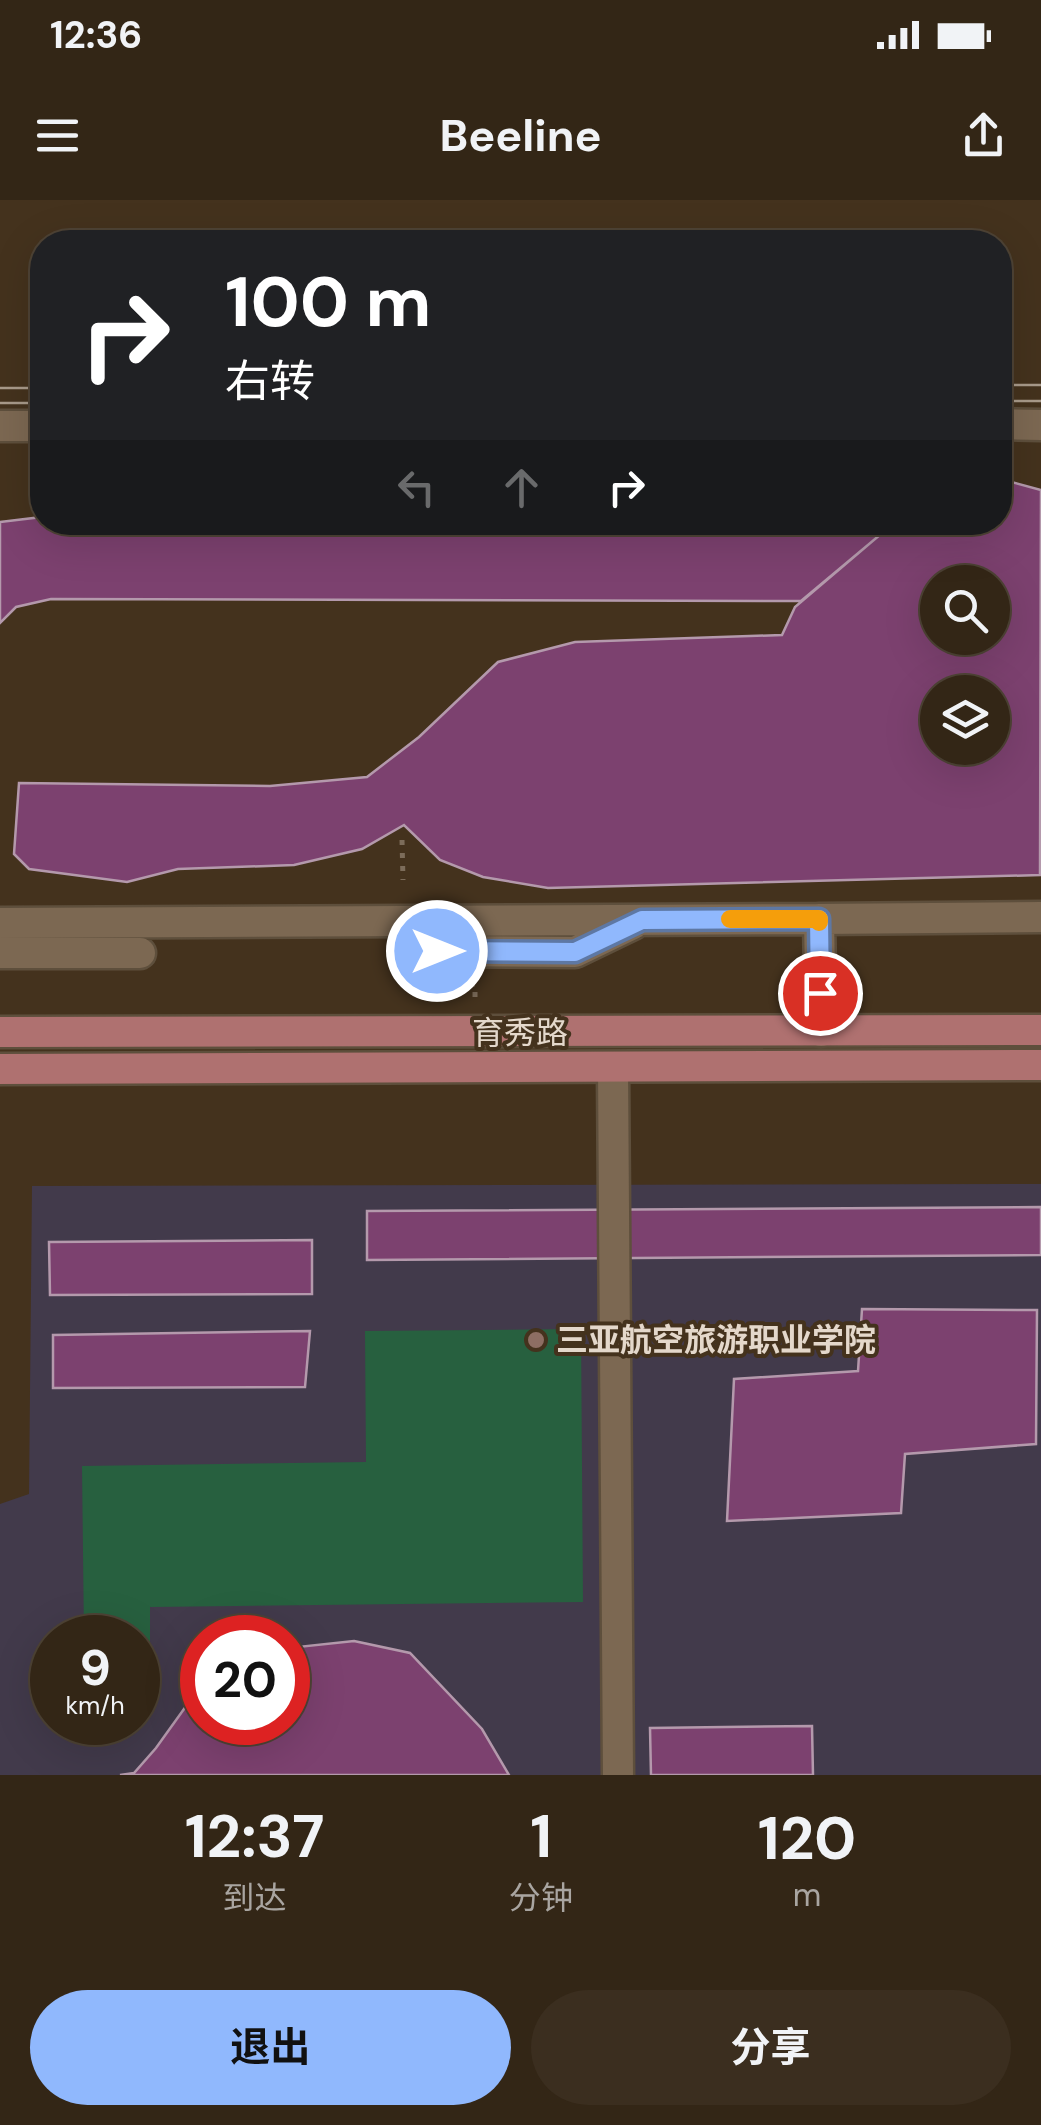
<!DOCTYPE html>
<html lang="zh">
<meta charset="utf-8">
<style>
body{margin:0;font-family:"DM Sans","Noto Sans SC",sans-serif;background:#3b2e1f;color:#f1f3f6;height:100vh;display:flex;flex-direction:column;font-size:38px;white-space:nowrap}
*{box-sizing:border-box;margin:0}
p{font-size:32px;color:#a9a5a1}
.icon{flex:none;width:55px;height:55px;fill:none;stroke:currentColor;stroke-width:2;stroke-linecap:round;stroke-linejoin:round}
.map{position:relative;height:1575px;overflow:hidden}
.panel{display:flex;flex-direction:column;background:#332616;flex:1}
.panel>*{flex:none}
.hud{position:absolute;left:30px;top:30px;width:982px;height:305px;border-radius:40px;box-shadow:0 10px 40px #0002,0 0 0 2px #4e4335;background:#202124;color:#fff;overflow:hidden}
.controls{position:absolute;left:920px;top:365px;display:grid;gap:20px}
.controls a{display:grid;place-items:center;width:90px;height:90px;border-radius:50%;background:#332616;box-shadow:0 10px 40px #0002,0 0 0 2px #4e4335;font-size:50px}
.speed{position:absolute;left:30px;top:1415px;display:flex;gap:20px;font-size:50px;font-weight:700;text-align:center}
.speed>*{display:grid;place-content:center;width:130px;height:130px;border-radius:50%;background:#332616;box-shadow:0 10px 40px #0002,0 0 0 2px #4e4335;line-height:1}
.speed small{font-size:25px;font-weight:400}
.speed .limit{border:15px solid #d22;background:#fff;color:#111}
.pin{position:absolute;display:grid;place-items:center;width:85px;height:85px;color:#fff;margin:-42px;border:5px solid #fff;border-radius:50%;box-shadow:0 2px 10px #0007}
.me{position:absolute;width:110px;margin:-55px;rotate:90deg;stroke-linejoin:round;filter:drop-shadow(0 0 8px #0008)}
.turn{display:flex;align-items:center;gap:35px;height:210px;padding:0 30px;font-size:45px}
.turn .icon{width:130px;height:130px;stroke-width:2.5}
.turn b{display:block;font-size:70px;line-height:85px}
.lanes{display:flex;align-items:center;height:95px;padding:0 30px;background:#0003;justify-content:center;gap:50px;direction:ltr}
.lanes .off{opacity:.35}
.eta{display:flex;justify-content:space-evenly;align-items:center;height:170px;text-align:center}
.eta b{font-size:60px;font-weight:700;line-height:70px}
.primary-button{display:flex;gap:20px;margin-top:auto;padding:20px 30px}
.primary-button a{flex:1;height:115px;border-radius:60px;background:#90b8fd;color:#111;font-size:40px;font-weight:700;line-height:115px;text-align:center}
.primary-button a+a{background:#3b2e1f;color:#f1f3f6}
.status{display:flex;justify-content:space-between;align-items:center;height:70px;padding:0 50px;background:#332616;direction:ltr}
.status svg{height:28px;fill:currentColor}
header{display:flex;justify-content:space-between;align-items:center;height:130px;padding:0 30px;background:#332616;font-size:45px;font-weight:700}
.map>svg:first-child{display:block}
.education{fill:#423a4b;fill-rule:evenodd}
.green{fill:#27603f}
.building{fill:#7c416f;stroke:#b499ac;stroke-width:2.5;fill-rule:evenodd}
.lines{fill:none;stroke-linecap:round;stroke-linejoin:round}
.minor-casing{stroke:#5e4f3c;stroke-width:35}
.major-casing{stroke:#5e4f3c;stroke-width:35}
.path{stroke:#7c6c5a;stroke-width:5;stroke-dasharray:5 8;stroke-linecap:butt}
.minor{stroke:#7c6852;stroke-width:30}
.major{stroke:#af7170;stroke-width:30}
.tram{stroke:#a89a8a;stroke-width:2.5}
.route-casing{stroke:#5e78a4;stroke-width:25}
.route{stroke:#90b8fd;stroke-width:18}
.slow{stroke:#f59e0b;stroke-width:18}
.education-dot{fill:#8d6e63;stroke:#44321d;stroke-width:4}
.labels{text-anchor:middle;dominant-baseline:central;stroke-width:8;stroke-linejoin:round;paint-order:stroke}
.street-label{font-size:32px;fill:#e4d8cb;stroke:#44321d}
.poi-label{font-size:32px;font-weight:bold;fill:#e4d8cb;stroke:#44321d;text-anchor:start}
</style>
<div class="status"><b>12:36</b><svg viewBox="0 0 49 12"><path d="M0 12V9h3v3zM5 12V6h3v6zM10 12V3h3v9zM15 12V0h3v12zM26 1h20v11H26zM47 4h2v5h-2z"/></svg></div>
<header><svg class="icon" aria-label="menu" viewBox="0 0 24 24"><path d="M4 6h16M4 12h16M4 18h16"/></svg>Beeline<svg class="icon" aria-label="share" viewBox="0 0 24 24"><path d="M12 15V3M7 8l5-5 5 5M5 13v7h14v-7"/></svg></header>
<div class="map">
<svg width="1041" height="1575" viewBox="0 0 1041 1575">
<rect width="100%" height="100%" fill="#44321d"/>
<path class="education" d="M1041,984V1575H0V1304L29,1294L32,986ZM52,1438H138V1522H52ZM202,1438H288V1522H202Z"/>
<path class="green" d="M581,1129L583,1402L150,1407V1502H138V1438L84,1437L82,1266L366,1262L365,1131Z"/>
<path class="building" d="M1000,279L1041,290L1040,675L548,688L483,677L440,660L404,625L362,649L294,665L178,669L127,682L29,669L14,654L19,583L270,586L367,577L419,537L498,462L575,442L782,435L795,407L895,322H1000ZM938,382H992V438H938ZM938,492H992V548H938Z
M42,317V322L893,324L801,401L51,399L16,407L0,423V322Z
M1041,1007V1055L367,1060V1011Z
M312,1040V1094L50,1095L49,1042Z
M862,1109L1037,1110L1036,1244L905,1254L901,1313L727,1321L734,1179L858,1171Z
M310,1131L305,1187L53,1188V1135Z
M354,1441L410,1453L482,1529L509,1575H120L134,1573L156,1548L202,1484V1522H288V1448Z
M812,1526L813,1575H651L650,1528Z"/>
<g class="lines">
<g class="minor-casing">
<path id="minor" d="M1000,224L1041,225
M0,226H42
M819,719L1041,717
M0,723L819,719L821,831
M437,751L575,752L633,724
M0,753H140
M613,868L618,1575"/>
</g>
<g class="major-casing">
<path id="major" d="M0,832L1041,830
M0,869L1041,865"/>
</g>
<path class="path" d="M402,640L403,680
M405,746L404,784H475V804"/>
<use href="#minor" class="minor"/>
<use href="#major" class="major"/>
<path class="tram" d="M1000,185H1041
M0,188H42
M1000,201H1041
M0,203H42"/>
</g>
<g class="lines">
<g class="route-casing">
<path id="route" d="M437,751L575,752L642,720L819,719L820,793"/>
</g>
<use href="#route" class="route"/>
<path class="slow" d="M730,719H819V722"/>
</g>
<circle class="education-dot" cx="536" cy="1140" r="10"/>
<g class="labels">
<g class="street-label">
<text x="520" y="833">育秀路</text>
</g>
<g class="poi-label">
<text x="556" y="1140">三亚航空旅游职业学院</text>
</g>
</g>
</svg>
<div class="controls">
<a><svg class="icon" aria-label="search" viewBox="0 0 24 24"><circle cx="10" cy="10" r="6"/><path d="M15 15l6 6"/></svg></a>
<a><svg class="icon" aria-label="layers" viewBox="0 0 24 24"><path d="M12 4l9 5-9 5-9-5zM3 14l9 5 9-5"/></svg></a>
</div>
<div class="speed"><div>9<small>km/h</small></div><div class="limit">20</div></div>
<div class="pin" style="left:820px;top:793px;background:#d93025"><svg class="icon" aria-label="arrive" viewBox="0 0 24 24"><path d="M6 21V4h12l-3 4 3 4H6"/></svg></div>
<svg class="me" style="left:437px;top:751px" viewBox="-20 -20 40 40"><circle r="17" fill="#90b8fd" stroke="#fff" stroke-width="3"/><path d="M0-11L8 9 0 5-8 9z" fill="#fff"/></svg>
<div class="hud">
<div class="turn"><svg class="icon" aria-label="right" viewBox="0 0 24 24"><path d="M7 20v-9h11M14 6l5 5-5 5"/></svg><div><b>100 m</b>右转</div></div>
<div class="lanes"><svg class="icon off" aria-label="left" viewBox="0 0 24 24"><path d="M17 20v-9H6M10 6l-5 5 5 5"/></svg><svg class="icon off" aria-label="ahead" viewBox="0 0 24 24"><path d="M12 20V5M6 11l6-6 6 6"/></svg><svg class="icon" aria-label="right" viewBox="0 0 24 24"><path d="M7 20v-9h11M14 6l5 5-5 5"/></svg></div>
</div>
</div>
<section class="panel">
<div class="eta">
<div><b>12:37</b><p>到达</p></div>
<div><b>1</b><p>分钟</p></div>
<div><b>120</b><p>m</p></div>
</div>
<div class="primary-button"><a>退出</a><a>分享</a></div>
</section>
